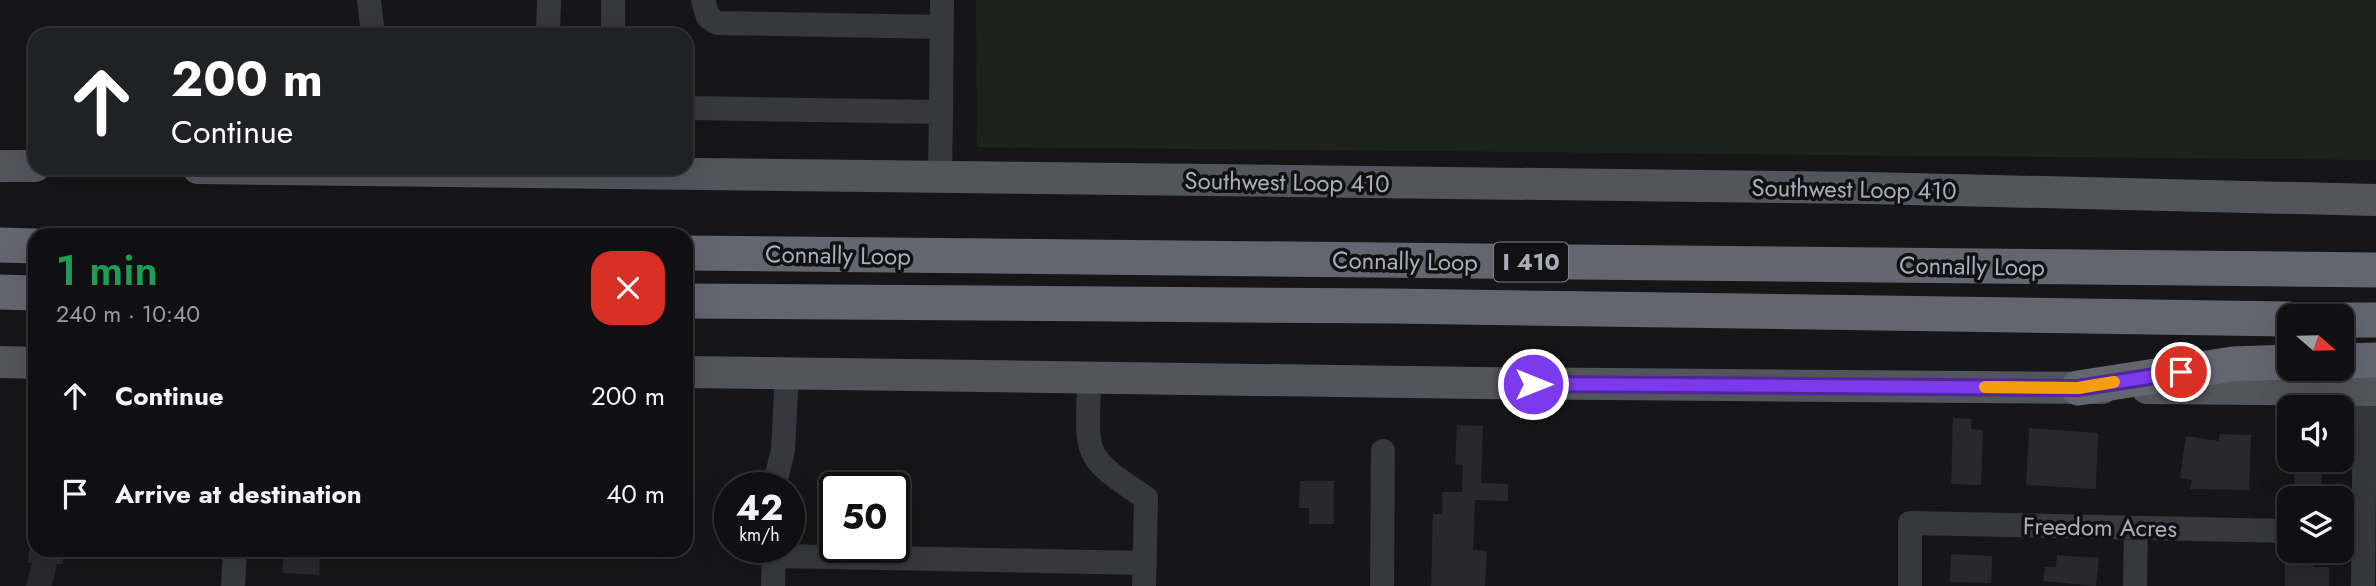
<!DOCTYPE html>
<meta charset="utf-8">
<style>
body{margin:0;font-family:Jost,sans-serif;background:#1e1e20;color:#f1f3f6;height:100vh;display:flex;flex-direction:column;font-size:26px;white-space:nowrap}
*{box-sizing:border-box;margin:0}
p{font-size:23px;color:#9c9d9f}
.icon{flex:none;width:38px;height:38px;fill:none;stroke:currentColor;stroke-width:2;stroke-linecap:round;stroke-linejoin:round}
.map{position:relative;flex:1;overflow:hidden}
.sheet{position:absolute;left:28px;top:228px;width:665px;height:329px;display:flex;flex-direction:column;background:#101012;border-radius:21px;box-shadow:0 7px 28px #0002,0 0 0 2px #303032}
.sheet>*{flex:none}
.top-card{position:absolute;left:28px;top:28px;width:665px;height:147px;border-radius:21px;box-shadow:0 7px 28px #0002,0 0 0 2px #303032;background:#202124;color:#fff;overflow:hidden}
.needle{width:46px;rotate:110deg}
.buttons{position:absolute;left:2277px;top:304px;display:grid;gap:14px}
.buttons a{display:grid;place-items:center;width:77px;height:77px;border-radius:14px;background:#101012;box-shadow:0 7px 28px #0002,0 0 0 2px #303032;font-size:35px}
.speed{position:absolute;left:714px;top:472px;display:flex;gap:14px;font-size:35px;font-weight:700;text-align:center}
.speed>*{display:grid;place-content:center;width:91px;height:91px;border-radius:50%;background:#101012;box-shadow:0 7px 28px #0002,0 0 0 2px #303032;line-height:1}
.speed small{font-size:18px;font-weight:400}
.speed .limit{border:4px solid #111;border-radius:10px;background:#fff;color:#111}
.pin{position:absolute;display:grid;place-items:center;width:60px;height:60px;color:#fff;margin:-30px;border:4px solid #fff;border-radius:50%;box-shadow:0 2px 7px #0007}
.me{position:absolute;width:77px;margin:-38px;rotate:90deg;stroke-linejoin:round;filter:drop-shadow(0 0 5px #0008)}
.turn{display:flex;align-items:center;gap:24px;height:147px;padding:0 28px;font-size:32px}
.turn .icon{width:91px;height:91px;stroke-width:2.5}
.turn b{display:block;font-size:49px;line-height:60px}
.round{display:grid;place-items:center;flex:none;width:74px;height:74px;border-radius:21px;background:#1e1e20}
.head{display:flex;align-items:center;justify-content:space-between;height:119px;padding:0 28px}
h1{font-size:42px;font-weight:600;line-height:52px;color:#1e9e55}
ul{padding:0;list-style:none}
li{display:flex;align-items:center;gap:21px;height:98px;padding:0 28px}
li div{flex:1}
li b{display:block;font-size:26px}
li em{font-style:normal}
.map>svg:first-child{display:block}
.green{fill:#1c231d}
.building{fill:#29292c}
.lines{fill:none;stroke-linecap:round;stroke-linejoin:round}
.minor{stroke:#37383d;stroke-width:24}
.major{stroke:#53555c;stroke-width:32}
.highway{stroke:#63666e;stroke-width:35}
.route-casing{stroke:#51269a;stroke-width:18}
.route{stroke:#7c3aed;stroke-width:12}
.slow{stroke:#f59e0b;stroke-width:12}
.labels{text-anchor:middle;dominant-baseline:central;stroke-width:7;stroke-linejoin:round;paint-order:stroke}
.shield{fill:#111113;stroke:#7b7e86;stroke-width:2}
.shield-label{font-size:23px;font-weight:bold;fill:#a8adb8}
.street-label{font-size:24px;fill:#a8adb8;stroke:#111113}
</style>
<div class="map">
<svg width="2376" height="586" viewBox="0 0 2376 586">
<rect width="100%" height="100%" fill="#161618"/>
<path class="green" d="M976,0H2376V160L977,147Z"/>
<path class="building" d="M1953,418L1972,419L1971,429L1983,430L1981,485L1951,484Z
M1457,425L1483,426L1481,483L1508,484V501L1475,500L1473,550L1487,551L1485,586H1431L1433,514H1442V492H1462L1463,465L1455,464Z
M2029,428L2098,433L2096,489L2026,485Z
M2219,434L2251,435L2249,490L2190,489L2192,480L2180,478L2186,436L2219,441Z
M2295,460H2322L2321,492H2294Z
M1300,481H1334V524H1309V508H1299Z
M29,550H63V564H57L52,586H26L32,563H28Z
M284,550H320L319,575L282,573Z
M1951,554L1992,556L1991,583L1950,582Z
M2057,555L2099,558L2096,586L2043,581L2045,567H2056Z
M2285,559H2313V567H2329V586H2285Z"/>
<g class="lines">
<path class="minor" d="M369,0L373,35
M613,0V35
M703,0L708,17L717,23L942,27
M548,35L549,0
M686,108L941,112L940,177
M941,112L942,0
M1089,378C1088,455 1079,454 1146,498L1144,586
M774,488L783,450L787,373
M773,556L1145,563
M233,586L235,550
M773,586L774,548
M1382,586L1383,451
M1910,586V523L2289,531
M2135,586L2136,528
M2363,586L2365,390"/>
<path class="major" d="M0,166H35
M198,168L1869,188L2376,200
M0,362L35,363
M686,372L1479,383L2102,388
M2147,388L2376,390"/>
<path class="highway" d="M0,245L35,246
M686,253L2376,270
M0,292L35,293
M686,301L1392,306L2289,319
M2342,320H2376
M2342,361L2376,360
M2078,388L2233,364L2289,362"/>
</g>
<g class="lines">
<g class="route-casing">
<path id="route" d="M1533,384L2078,388L2181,372"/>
</g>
<use href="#route" class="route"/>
<path class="slow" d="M1985,387L2078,388L2114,382"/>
</g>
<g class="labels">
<rect class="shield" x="1494" y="242.5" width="74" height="39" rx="5"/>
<g class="shield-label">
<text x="1531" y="262">I 410</text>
</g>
<g class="street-label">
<text transform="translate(1287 182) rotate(1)">Southwest Loop 410</text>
<text transform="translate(1854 189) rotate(1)">Southwest Loop 410</text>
<text transform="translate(838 255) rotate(1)">Connally Loop</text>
<text transform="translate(1405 261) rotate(1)">Connally Loop</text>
<text transform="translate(1972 266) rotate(1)">Connally Loop</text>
<text transform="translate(2100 527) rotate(1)">Freedom Acres</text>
</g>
</g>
</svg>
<div class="buttons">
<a><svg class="needle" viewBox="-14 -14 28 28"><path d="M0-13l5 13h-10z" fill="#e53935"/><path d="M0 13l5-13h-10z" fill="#9c9d9f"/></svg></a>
<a><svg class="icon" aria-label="sound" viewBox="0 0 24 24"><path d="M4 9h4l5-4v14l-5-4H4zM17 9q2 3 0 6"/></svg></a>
<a><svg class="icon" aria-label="layers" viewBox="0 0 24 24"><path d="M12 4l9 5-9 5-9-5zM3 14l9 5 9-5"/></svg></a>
</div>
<div class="speed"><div>42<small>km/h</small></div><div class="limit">50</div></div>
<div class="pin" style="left:2181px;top:372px;background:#d93025"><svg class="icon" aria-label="arrive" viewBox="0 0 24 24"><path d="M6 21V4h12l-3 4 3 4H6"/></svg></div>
<svg class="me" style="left:1533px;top:384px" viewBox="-20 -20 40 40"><circle r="17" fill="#7c3aed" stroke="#fff" stroke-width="3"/><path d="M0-11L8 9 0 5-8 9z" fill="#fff"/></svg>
<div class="top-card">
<div class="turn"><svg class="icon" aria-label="ahead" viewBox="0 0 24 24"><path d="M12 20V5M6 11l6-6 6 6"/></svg><div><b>200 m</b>Continue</div></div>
</div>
<section class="sheet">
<div class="head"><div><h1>1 min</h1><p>240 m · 10:40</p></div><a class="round" style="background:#d93025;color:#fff"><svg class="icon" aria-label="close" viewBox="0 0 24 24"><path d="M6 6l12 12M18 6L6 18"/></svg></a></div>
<ul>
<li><svg class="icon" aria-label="ahead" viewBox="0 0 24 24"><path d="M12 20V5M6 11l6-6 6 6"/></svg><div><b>Continue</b></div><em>200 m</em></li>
<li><svg class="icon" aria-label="arrive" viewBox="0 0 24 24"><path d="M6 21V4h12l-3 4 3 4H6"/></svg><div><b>Arrive at destination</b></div><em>40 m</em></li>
</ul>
</section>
</div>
